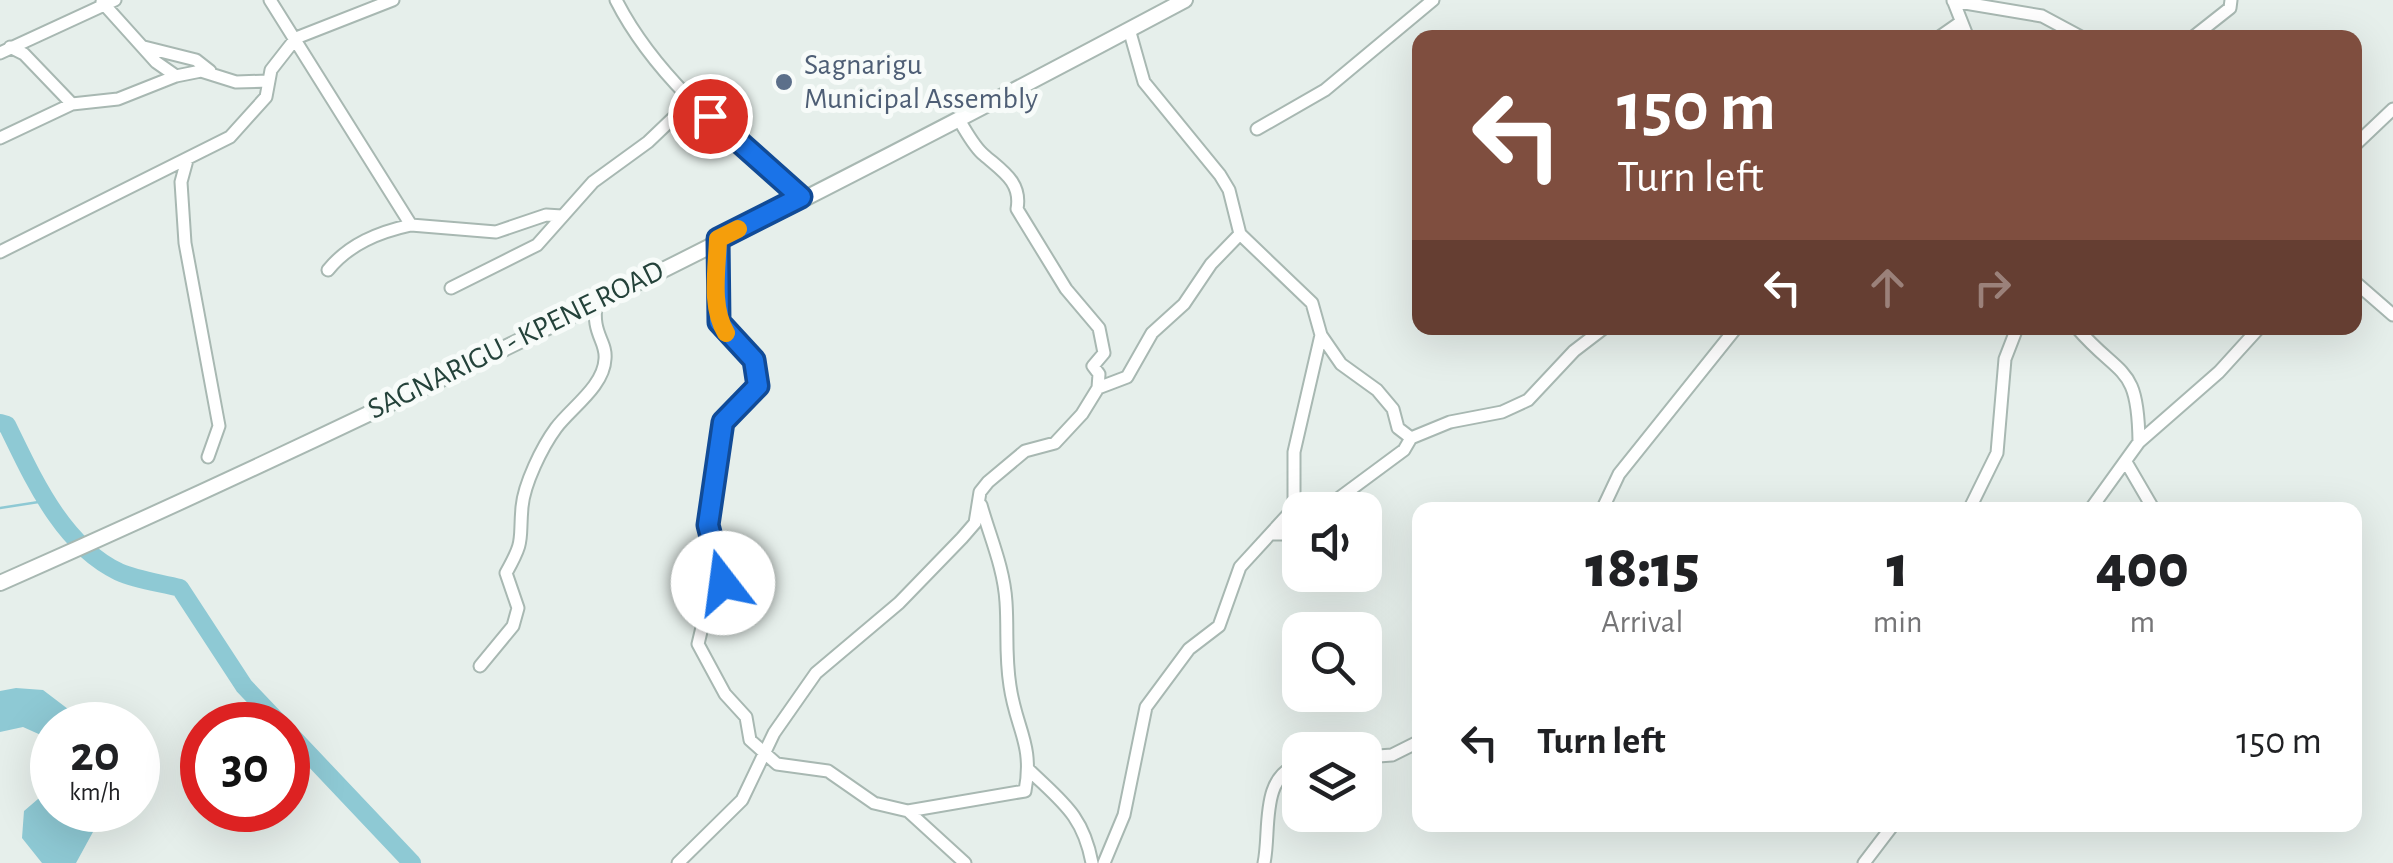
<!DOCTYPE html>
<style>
body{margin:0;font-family:"Alegreya Sans",sans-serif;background:#f6f6f6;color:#202124;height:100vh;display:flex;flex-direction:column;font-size:38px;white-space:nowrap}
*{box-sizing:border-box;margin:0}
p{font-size:32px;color:#757577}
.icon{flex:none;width:55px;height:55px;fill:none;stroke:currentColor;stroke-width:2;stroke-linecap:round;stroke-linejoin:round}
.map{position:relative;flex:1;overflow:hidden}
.side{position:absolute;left:1412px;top:502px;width:950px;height:330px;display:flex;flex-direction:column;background:#fff;border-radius:20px;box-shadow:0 10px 40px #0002}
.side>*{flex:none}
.guide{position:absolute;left:1412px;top:30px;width:950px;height:305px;border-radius:20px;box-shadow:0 10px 40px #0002;background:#7f4e3f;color:#fff;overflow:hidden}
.fabs{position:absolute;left:1282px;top:492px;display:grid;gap:20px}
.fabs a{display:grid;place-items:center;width:100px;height:100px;border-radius:20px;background:#fff;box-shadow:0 10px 40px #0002;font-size:50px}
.speed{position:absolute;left:30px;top:702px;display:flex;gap:20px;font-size:50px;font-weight:700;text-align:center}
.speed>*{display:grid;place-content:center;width:130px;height:130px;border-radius:50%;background:#fff;box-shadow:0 10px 40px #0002;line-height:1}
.speed small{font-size:25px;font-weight:400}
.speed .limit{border:15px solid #d22;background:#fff;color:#111}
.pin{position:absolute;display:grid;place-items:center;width:85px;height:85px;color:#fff;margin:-42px;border:5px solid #fff;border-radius:50%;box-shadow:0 2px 10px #0007}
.me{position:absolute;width:110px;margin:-55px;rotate:345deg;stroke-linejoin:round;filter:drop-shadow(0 0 8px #0008)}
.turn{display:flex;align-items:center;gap:35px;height:210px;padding:0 40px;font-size:45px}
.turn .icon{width:130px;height:130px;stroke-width:2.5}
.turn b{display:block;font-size:70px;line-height:85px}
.lanes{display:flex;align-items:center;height:95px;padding:0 40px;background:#0003;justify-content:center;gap:50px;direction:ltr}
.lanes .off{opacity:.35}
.eta{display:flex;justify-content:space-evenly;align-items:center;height:170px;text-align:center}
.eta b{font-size:60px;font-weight:800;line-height:70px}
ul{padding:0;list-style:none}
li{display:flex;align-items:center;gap:30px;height:140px;padding:0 40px}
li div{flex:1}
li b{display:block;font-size:38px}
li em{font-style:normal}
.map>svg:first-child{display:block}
.water{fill:#8ec9d4}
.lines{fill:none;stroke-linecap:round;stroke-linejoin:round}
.stream{stroke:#8ec9d4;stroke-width:2.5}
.river{stroke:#8ec9d4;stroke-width:18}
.minor-casing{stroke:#a8b8b2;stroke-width:15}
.tertiary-casing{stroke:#a8b8b2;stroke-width:18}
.minor{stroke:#fff;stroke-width:11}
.tertiary{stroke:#fff;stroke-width:14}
.route-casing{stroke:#114b97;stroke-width:25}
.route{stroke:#1a73e8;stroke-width:18}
.slow{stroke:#f59e0b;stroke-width:18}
.service-dot{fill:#5c6f8a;stroke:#f7fbf9;stroke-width:4}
.labels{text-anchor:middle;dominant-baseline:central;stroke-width:10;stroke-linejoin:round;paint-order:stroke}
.service-label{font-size:30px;fill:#4e5e75;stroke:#f7fbf9;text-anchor:start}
.street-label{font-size:30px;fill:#24423a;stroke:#f7fbf9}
</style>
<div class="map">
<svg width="2393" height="863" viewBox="0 0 2393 863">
<rect width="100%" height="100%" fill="#e6efeb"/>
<path class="water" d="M16,688L43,690L89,725H52V740L23,727L0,732V691Z
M52,787V810H105L76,863H42L22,838L24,811Z"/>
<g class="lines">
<path class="stream" d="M0,508L45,501"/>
<path class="river" d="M0,423L7,425C33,478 62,545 119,572C137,580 161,583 180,588L244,686L281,725
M288,732L412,863"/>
<g class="minor-casing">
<path id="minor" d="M270,0L411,225C379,232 349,244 328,270
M616,0C657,81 733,139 801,197
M1953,0L1968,38
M1953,1L2042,16L2083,38
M102,2L156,62L176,76
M1129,29L1144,82L1220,175L1229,190L1240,234L1312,303L1321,335L1341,364L1377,390L1393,409L1398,428L1411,438L1450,422L1502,412L1528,400L1574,351L1604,328
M1938,38L1961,22
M2192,38L2230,8L2231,0
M10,47L24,54L72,104
M144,47L196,60L210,71
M0,53L115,0
M1257,129L1325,90L1433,0
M0,138L72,104L118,99L176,76L201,71L236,82L268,81
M2355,145L2393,109
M187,160L181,182L185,243L219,426L208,457
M411,225L496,232L546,215L562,216
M718,239L719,322L754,360L759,386L723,421L708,525L723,583L704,619L698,644L725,694L746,717L750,740L777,764L828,771L874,803L908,811L1025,791C1034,744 1016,729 1010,686C1005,655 1008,632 1006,602C1004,568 990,537 981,505
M0,252L230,137L266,97L271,70L296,38L393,0
M2355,282L2393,315
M451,288L537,245L593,182L648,142L692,100
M2077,328C2121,379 2138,363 2139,442
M1098,388L1127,377L1152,333L1184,304L1211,264L1240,234
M2126,462L2154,510
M1323,510L1404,450L1411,438
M1602,510L1619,474L1736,328
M1969,510L1997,453L2005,359L2017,328
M2090,510L2139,442L2219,372L2259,328
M1272,534H1287L1300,525
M480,666L513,626L518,608L506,573C525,539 519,542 522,507C524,484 542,447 556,428C571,408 604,386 605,359C607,340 590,334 597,299
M1365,757L1392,755L1420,741
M1029,770C1062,802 1083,815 1092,863
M908,811L965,863
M678,863L742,800L774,733L816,673L899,603L962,538L975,523L980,492L988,482L1025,451L1055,443L1082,414L1098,388L1099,374L1093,366L1104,353L1099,328L1066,289L1017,209C1022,182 1002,171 984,155C974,147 966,131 959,120
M1104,863L1124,815L1146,707L1189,649L1219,626L1240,567L1294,508V452L1321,335
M1264,863C1271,831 1259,776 1300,764
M1864,863L1893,825"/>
</g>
<g class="tertiary-casing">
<path id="tertiary" d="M0,583C402,406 797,207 1185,0"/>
</g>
<use href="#minor" class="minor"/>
<use href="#tertiary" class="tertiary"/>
</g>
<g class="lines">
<g class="route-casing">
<path id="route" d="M710,116L801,197L718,239L719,322L754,360L758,386L723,422L708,525L723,583"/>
</g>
<use href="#route" class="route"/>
<path class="slow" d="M726,333C710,307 717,269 718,239L738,229"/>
</g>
<circle class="service-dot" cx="784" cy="82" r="10"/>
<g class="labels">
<g class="service-label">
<text x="804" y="65">Sagnarigu<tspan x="804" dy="34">Municipal Assembly</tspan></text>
</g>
<g class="street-label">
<text transform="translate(516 340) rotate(-26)">SAGNARIGU - KPENE ROAD</text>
</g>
</g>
</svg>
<div class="fabs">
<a><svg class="icon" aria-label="sound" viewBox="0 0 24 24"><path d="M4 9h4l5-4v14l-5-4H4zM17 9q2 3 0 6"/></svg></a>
<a><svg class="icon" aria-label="search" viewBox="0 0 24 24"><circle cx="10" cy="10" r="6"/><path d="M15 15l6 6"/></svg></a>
<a><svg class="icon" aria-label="layers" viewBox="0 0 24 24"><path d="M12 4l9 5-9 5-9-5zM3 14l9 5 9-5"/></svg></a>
</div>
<div class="speed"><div>20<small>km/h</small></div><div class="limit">30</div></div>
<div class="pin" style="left:710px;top:116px;background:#d93025"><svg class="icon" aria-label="arrive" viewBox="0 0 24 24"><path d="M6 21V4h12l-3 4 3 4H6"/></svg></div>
<svg class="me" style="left:723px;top:583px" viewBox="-20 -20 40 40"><circle r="19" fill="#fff"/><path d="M0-13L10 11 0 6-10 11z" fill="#1a73e8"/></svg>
<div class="guide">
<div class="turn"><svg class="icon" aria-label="left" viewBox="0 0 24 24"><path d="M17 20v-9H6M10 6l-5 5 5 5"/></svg><div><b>150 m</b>Turn left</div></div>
<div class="lanes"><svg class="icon" aria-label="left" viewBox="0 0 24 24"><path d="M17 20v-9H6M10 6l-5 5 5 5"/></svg><svg class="icon off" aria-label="ahead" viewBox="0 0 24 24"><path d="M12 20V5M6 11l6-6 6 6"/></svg><svg class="icon off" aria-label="right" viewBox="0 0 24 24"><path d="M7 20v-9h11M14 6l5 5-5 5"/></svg></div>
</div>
<section class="side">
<div class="eta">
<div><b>18:15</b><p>Arrival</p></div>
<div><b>1</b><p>min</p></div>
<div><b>400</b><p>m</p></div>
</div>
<ul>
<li><svg class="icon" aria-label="left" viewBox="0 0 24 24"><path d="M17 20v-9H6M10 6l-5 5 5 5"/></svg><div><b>Turn left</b></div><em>150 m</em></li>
</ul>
</section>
</div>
